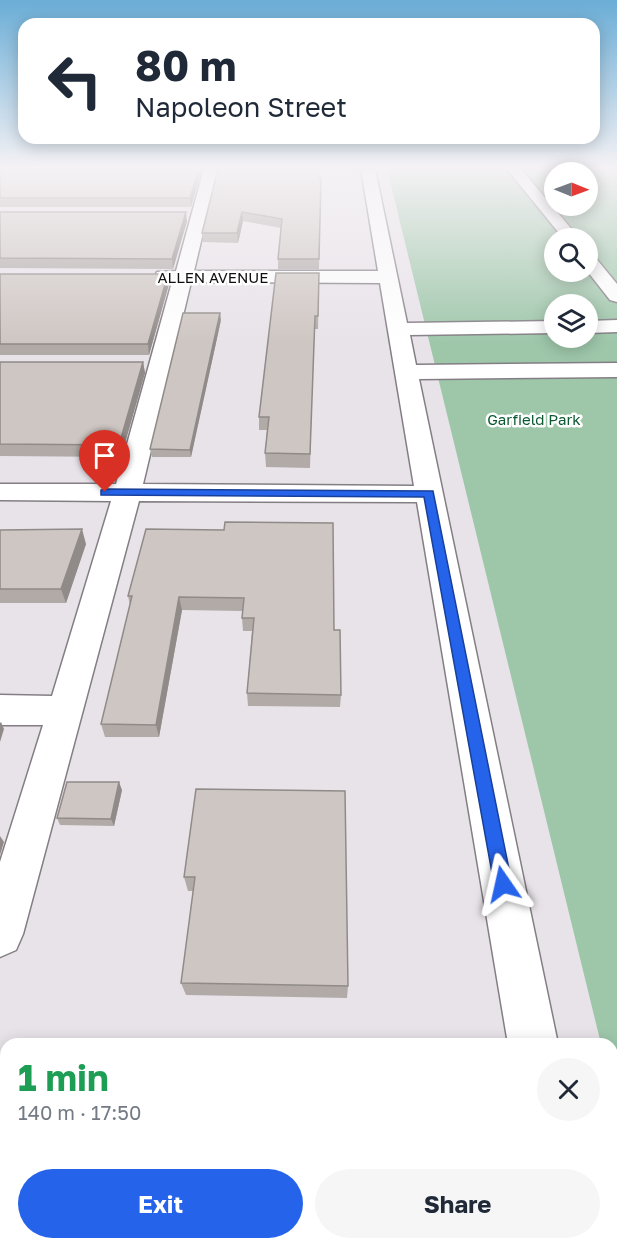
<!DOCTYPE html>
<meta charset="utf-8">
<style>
body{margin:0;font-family:"Golos Text",sans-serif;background:#f6f6f7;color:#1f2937;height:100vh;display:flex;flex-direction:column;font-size:22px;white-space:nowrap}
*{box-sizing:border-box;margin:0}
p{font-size:20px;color:#747a83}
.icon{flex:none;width:33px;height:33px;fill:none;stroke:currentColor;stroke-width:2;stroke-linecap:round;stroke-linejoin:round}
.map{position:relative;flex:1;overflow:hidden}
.panel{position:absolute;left:0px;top:1038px;width:618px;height:212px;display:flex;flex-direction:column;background:#fff;border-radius:18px 18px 0 0;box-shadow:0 3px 15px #0003}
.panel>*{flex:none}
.top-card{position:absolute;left:18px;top:18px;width:582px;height:126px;border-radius:18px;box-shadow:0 3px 15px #0003;background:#fff;color:#1f2937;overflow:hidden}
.needle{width:39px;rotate:91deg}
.controls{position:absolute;left:544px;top:162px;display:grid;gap:12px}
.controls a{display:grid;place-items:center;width:54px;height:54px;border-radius:50%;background:#fff;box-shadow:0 3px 15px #0003;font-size:30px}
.pin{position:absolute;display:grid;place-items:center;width:51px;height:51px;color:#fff;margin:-62px -26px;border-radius:50% 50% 50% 0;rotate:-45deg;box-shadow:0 0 6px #0007}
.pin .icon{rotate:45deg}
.me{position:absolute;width:66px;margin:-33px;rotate:349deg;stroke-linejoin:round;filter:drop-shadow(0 0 4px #0008)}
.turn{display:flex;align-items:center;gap:21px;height:126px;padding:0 18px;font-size:27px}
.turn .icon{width:78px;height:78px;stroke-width:2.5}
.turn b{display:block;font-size:42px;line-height:51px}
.round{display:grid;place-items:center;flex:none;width:63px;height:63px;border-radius:32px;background:#f6f6f7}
.headline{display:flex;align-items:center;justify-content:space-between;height:102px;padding:0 18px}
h1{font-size:36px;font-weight:700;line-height:45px;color:#1e9e55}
.cta{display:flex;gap:12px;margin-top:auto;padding:12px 18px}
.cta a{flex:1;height:69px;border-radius:36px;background:#2563eb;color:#fff;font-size:24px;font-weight:700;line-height:69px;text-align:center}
.cta a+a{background:#f6f6f7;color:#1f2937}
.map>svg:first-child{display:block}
.green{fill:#9ec7aa;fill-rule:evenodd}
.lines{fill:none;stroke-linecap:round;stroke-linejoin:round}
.minor-casing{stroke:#837e84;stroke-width:3}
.minor{fill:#fff;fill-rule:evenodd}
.wall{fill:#b1aaa7}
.shaded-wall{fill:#908b88}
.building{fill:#cec6c2;stroke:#908b88;stroke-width:1.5}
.route{fill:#2563eb;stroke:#184099;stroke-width:1.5}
.labels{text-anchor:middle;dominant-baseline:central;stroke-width:5;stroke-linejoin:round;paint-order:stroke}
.far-street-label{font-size:15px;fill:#110f11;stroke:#fff}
.far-park-label{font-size:15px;fill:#0d5a32;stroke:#fff}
</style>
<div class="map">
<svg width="617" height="1249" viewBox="0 0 617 1249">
<rect width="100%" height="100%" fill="#e8e3e9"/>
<path class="green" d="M387,169H617V1109L612,1088V1044H601ZM555,172H588V206H555ZM555,238H588V272H555ZM555,304H588V338H555Z"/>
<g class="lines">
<g class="minor-casing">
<path id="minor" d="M204,169H218L194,271H378L361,169H375L407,323L555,321V333L410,335L416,365L617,363V377L419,379L558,1044H508L417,502L139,501L23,934L16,950L0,957V862L43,725H0V695L52,696L111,501L0,500V484H116L172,282L157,280L155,276L157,272L176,271ZM191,282L380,283L414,486L143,484Z
M507,169H521L579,238H563Z
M588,255L594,256L617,284V302L610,300L588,272Z
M617,320V332L588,333V321Z
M0,1096H6V1150H0Z
M49,1244H107V1249H49Z
M542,1244H600L601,1249H543Z"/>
</g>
<use href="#minor" class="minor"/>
</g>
<path class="wall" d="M0,169H202L191,207H0Z
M218,169L321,178L319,269H278V259L281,228L243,221L238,243L203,242L202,233Z
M0,212L187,221L173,269L0,268Z
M319,273L318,329H314L310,468L266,467L265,453L267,430H259V417Z
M0,274L169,284L149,355H0Z
M221,320L191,457H152L150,449Z
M0,362H143L145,373L121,457L0,456Z
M146,529L334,630L341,695L340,707L248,706L247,693L252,631H243L242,618V611L182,610L159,737H105L101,724L130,605L128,596Z
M0,530L86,544L66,603H0Z
M196,789L348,986L347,998L186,995L181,983L193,891H188L184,877Z
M122,790L114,826L60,825L57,818Z"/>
<path class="shaded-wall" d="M199,169H202L191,207L190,198Z
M186,212L187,221L173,269L172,259Z
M242,212L243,221L238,243L237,233Z
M168,274L169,284L149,355L148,344Z
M220,313L221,320L191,457L190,450Z
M143,362L145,373L121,457L119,445Z
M82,529L86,544L66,603L61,589Z
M179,597L182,610L159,737L156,725Z
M1,722L4,729L0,742V723Z
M119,782L122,790L114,826L111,819Z
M0,836L4,842L0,855Z"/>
<path class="building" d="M0,169H199L190,198H0Z
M218,169H318L319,178H321L319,259H278L282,219L242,212L237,233H202Z
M0,212H186L172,259L0,258Z
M276,273H319L318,316H315L310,454L265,453L269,417H259Z
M0,274H168L148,344H0Z
M183,313H220L190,450L150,449Z
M0,362H143L119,445L0,444Z
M225,522L333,523L334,630H340L341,695L247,693L254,618H242L244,598L179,597L156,725L101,724L132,596H128L146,529L224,530Z
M82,529L61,589H0V530Z
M67,782H119L111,819L57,818Z
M196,789L345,791L348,986L181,983L195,877H184Z"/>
<linearGradient id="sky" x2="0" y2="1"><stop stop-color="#6aadd6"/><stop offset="0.49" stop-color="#f5f2f5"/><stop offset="1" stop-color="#f5f2f5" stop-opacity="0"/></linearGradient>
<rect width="617" height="343" fill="url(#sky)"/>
<path class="route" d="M105,489L433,491L512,884L509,890L503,892L496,890L494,884L424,497L101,495V490Z"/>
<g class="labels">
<g class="far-street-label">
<text x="213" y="277">ALLEN AVENUE</text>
</g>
<g class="far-park-label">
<text x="534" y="419">Garfield Park</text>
</g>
</g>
</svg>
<div class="controls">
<a><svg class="needle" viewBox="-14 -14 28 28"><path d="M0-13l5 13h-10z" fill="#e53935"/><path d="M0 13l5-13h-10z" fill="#747a83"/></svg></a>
<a><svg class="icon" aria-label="search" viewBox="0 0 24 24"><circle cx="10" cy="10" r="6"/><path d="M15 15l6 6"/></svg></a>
<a><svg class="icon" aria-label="layers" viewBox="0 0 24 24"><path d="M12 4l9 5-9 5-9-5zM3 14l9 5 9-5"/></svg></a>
</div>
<div class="pin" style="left:105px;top:492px;background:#d93025"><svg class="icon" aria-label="arrive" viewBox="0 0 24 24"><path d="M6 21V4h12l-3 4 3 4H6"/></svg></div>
<svg class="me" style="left:503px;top:884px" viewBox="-20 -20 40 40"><path d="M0-17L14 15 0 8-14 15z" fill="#2563eb" stroke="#fff" stroke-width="4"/></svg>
<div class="top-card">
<div class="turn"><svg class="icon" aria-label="left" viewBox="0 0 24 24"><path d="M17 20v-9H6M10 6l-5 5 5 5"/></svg><div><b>80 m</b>Napoleon Street</div></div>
</div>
<section class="panel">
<div class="headline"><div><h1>1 min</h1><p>140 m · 17:50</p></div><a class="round"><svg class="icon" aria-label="close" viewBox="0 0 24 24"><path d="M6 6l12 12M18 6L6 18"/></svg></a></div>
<div class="cta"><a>Exit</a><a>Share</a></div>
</section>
</div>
